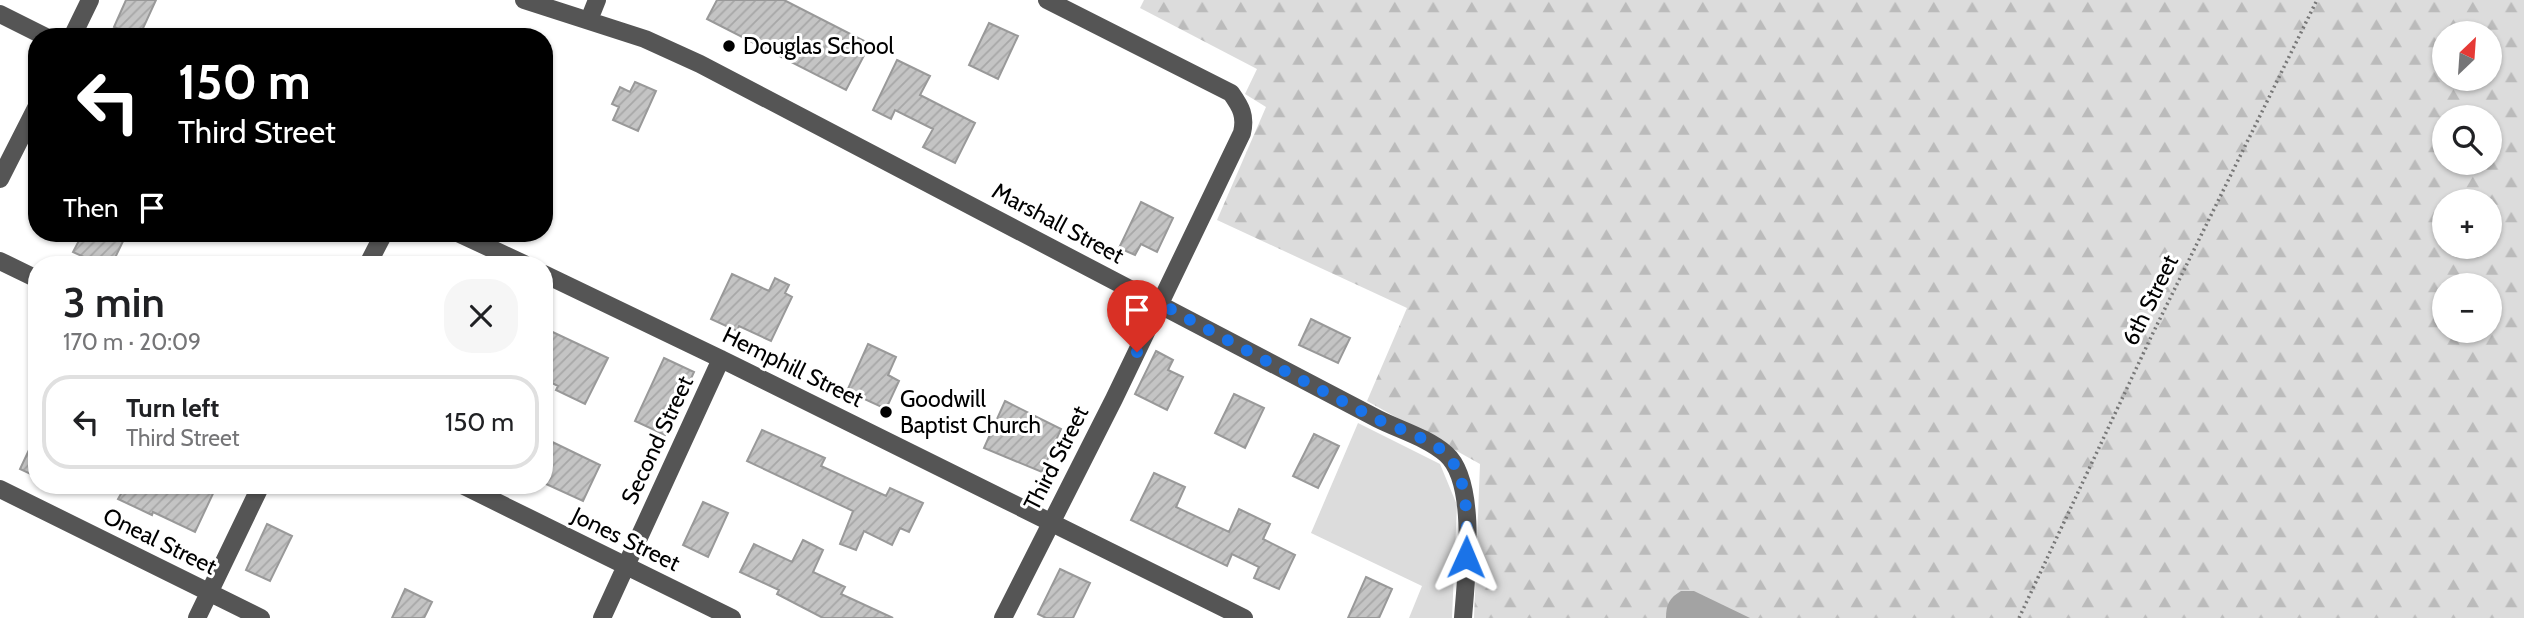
<!DOCTYPE html>
<meta charset="utf-8">
<style>
body{margin:0;font-family:Cabin,sans-serif;background:#f6f6f6;color:#202124;height:100vh;display:flex;flex-direction:column;font-size:26px;white-space:nowrap}
*{box-sizing:border-box;margin:0}
p{font-size:23px;color:#757577}
.icon{flex:none;width:38px;height:38px;fill:none;stroke:currentColor;stroke-width:2;stroke-linecap:round;stroke-linejoin:round}
.map{position:relative;flex:1;overflow:hidden}
.side{position:absolute;left:28px;top:256px;width:525px;height:238px;display:flex;flex-direction:column;background:#fff;border-radius:28px;box-shadow:0 2px 5px #0004}
.side>*{flex:none}
.hud{position:absolute;left:28px;top:28px;width:525px;height:214px;border-radius:28px;box-shadow:0 2px 5px #0004;background:#000;color:#fff;overflow:hidden}
.needle{width:46px;rotate:25deg}
.fabs{position:absolute;left:2432px;top:21px;display:grid;gap:14px}
.fabs a{display:grid;place-items:center;width:70px;height:70px;border-radius:50%;background:#fff;box-shadow:0 2px 5px #0004;font-size:35px}
.pin{position:absolute;display:grid;place-items:center;width:60px;height:60px;color:#fff;margin:-72px -30px;border-radius:50% 50% 50% 0;rotate:-45deg;box-shadow:0 0 7px #0007}
.pin .icon{rotate:45deg}
.me{position:absolute;width:77px;margin:-38px;rotate:1deg;stroke-linejoin:round;filter:drop-shadow(0 0 5px #0008)}
.turn{display:flex;align-items:center;gap:24px;height:147px;padding:0 35px;font-size:32px}
.turn .icon{width:91px;height:91px;stroke-width:2.5}
.turn b{display:block;font-size:49px;line-height:60px}
.then{display:flex;align-items:center;height:66px;padding:0 35px;background:#0003;gap:14px;font-size:26px}
.round{display:grid;place-items:center;flex:none;width:74px;height:74px;border-radius:28px;background:#f6f6f6}
.headline{display:flex;align-items:center;justify-content:space-between;height:119px;padding:0 35px}
h1{font-size:42px;font-weight:600;line-height:52px}
ul{padding:0;list-style:none}
li{display:flex;align-items:center;gap:21px;height:94px;margin:0 14px 10px;padding:0 21px;border:4px solid #e0e0e0;border-radius:28px}
li div{flex:1}
li b{display:block;font-size:26px}
li em{font-style:normal}
.map>svg:first-child{display:block}
.green{fill:#dcdcdc}
.forest{fill:url(#forest-firs);fill-rule:evenodd}
.water{fill:#a3a3a3}
.building{fill:url(#building-hatch);stroke:#999;stroke-width:2}
.lines{fill:none;stroke-linecap:round;stroke-linejoin:round}
.path{stroke:#777;stroke-width:3.5;stroke-dasharray:2 3.5;stroke-linecap:butt}
.minor{stroke:#555;stroke-width:18}
.route{stroke:#1a73e8;stroke-width:12;stroke-dasharray:0 21.6}
.poi-dot{fill:#000;stroke:#fff;stroke-width:2.5}
.labels{text-anchor:middle;dominant-baseline:central;stroke-width:6;stroke-linejoin:round;paint-order:stroke}
.poi-label{font-size:23px;fill:#000;stroke:#fff;text-anchor:start}
.street-label{font-size:23px;fill:#000;stroke:#fff}
</style>
<div class="map">
<svg width="2524" height="618" viewBox="0 0 2524 618">
<defs>
<pattern id="forest-firs" width="22" height="20" patternUnits="userSpaceOnUse" patternTransform="scale(1.75)"><rect width="22" height="20" fill="#dcdcdc"/><path d="M5 1l3.5 6h-7zM16 11l3.5 6h-7z" fill="#bbb"/></pattern>
<pattern id="building-hatch" width="6" height="6" patternUnits="userSpaceOnUse" patternTransform="scale(1.75)"><rect width="6" height="6" fill="#c4c4c4"/><path d="M-1 1l2-2M0 6l6-6M5 7l2-2" fill="none" stroke="#a7a7a7"/></pattern>
</defs>
<rect width="100%" height="100%" fill="#fff"/>
<path class="green" d="M1358,423L1440,464L1457,505L1452,618H1409L1422,586L1311,533Z"/>
<path class="forest" d="M1144,0H2524V618H1474L1480,464L1367,401L1407,308L1217,220L1266,107L1245,94L1257,69L1140,8ZM2445,33H2490V79H2445ZM2445,117H2490V163H2445ZM2445,201H2490V247H2445ZM2445,285H2490V331H2445Z"/>
<path class="water" d="M1681,591H1694L1750,618H1666C1666,605 1669,598 1681,591Z"/>
<path class="building" d="M126,0H156L139,37L114,27Z
M717,0H784L870,44L846,90L707,19Z
M989,23L1018,36L998,79L969,65Z
M897,60L930,76L920,95L975,123L955,163L923,147L933,129L895,110L891,119L873,110Z
M635,82L656,91L638,131L613,120L619,107L612,104L620,87L630,92Z
M1141,202L1173,218L1157,252L1141,244L1135,255L1119,248Z
M83,233H127L112,264H99L73,252Z
M732,274L769,291L775,278L789,285L785,293L792,297L771,341L739,326L737,331L711,319Z
M1311,319L1350,338L1338,363L1299,345Z
M544,328L608,358L585,404L556,390L558,386L544,379Z
M868,344L896,357L888,375L899,381L886,409L847,391Z
M1156,351L1173,360L1168,370L1183,377L1167,410L1135,394Z
M664,358L694,372L665,435L635,421Z
M1234,394L1264,408L1245,448L1215,433Z
M1005,401L1061,429L1042,472L984,448Z
M762,430L825,458L821,466L886,496L890,488L923,503L909,532L900,528L892,545L864,531L856,550L840,544L853,511L747,461Z
M37,433V477L20,469Z
M1314,434L1339,446L1318,488L1293,476Z
M544,438L600,465L583,501L544,483Z
M1154,473L1185,487L1176,507L1229,532L1239,509L1270,524L1263,539L1295,555L1279,589L1254,578L1259,567L1232,554L1227,566L1131,520Z
M126,485H162L179,493L183,485H217L195,532L153,512L152,515L118,499Z
M703,502L728,513L708,557L683,545Z
M267,524L292,536L270,581L246,570Z
M803,540L823,550L813,572L845,587L841,594L893,618H823L777,594L779,590L740,572L754,544L792,562Z
M1060,569L1090,583L1073,618H1046L1038,614Z
M1366,577L1392,589L1379,618H1348Z
M405,589L432,602L424,618H392Z"/>
<g class="lines">
<path class="path" d="M2019,618L2151,337L2317,0"/>
<path class="minor" d="M524,0L645,39L700,64L1378,419C1400,430 1428,438 1446,454C1478,482 1466,578 1463,618
M0,14L46,37
M589,20L597,0
M72,37L90,0
M0,179L37,106
M458,233L524,264
M0,261L37,279
M368,264L384,233
M544,274L721,359L1244,618
M462,485L732,618
M0,489L261,618
M197,618L261,485
M602,618L721,359
M1003,618L1114,399L1242,133C1246,116 1241,107 1231,93L1047,0"/>
</g>
<g class="lines">
<path class="route" d="M1137,352L1161,304C1233,343 1304,382 1377,419C1397,429 1432,439 1447,455C1470,479 1467,527 1466,557"/>
</g>
<g class="poi-dot">
<circle cx="729" cy="46" r="7"/>
<circle cx="886" cy="412" r="7"/>
</g>
<g class="labels">
<g class="poi-label">
<text x="743" y="46">Douglas School</text>
<text x="900" y="399">Goodwill<tspan x="900" dy="26">Baptist Church</tspan></text>
</g>
<g class="street-label">
<text transform="translate(1058 223) rotate(28)">Marshall Street</text>
<text transform="translate(2150 300) rotate(-64)">6th Street</text>
<text transform="translate(793 367) rotate(26)">Hemphill Street</text>
<text transform="translate(657 440) rotate(-65)">Second Street</text>
<text transform="translate(1056 458) rotate(-63)">Third Street</text>
<text transform="translate(626 539) rotate(26)">Jones Street</text>
<text transform="translate(160 541) rotate(26)">Oneal Street</text>
</g>
</g>
</svg>
<div class="fabs">
<a><svg class="needle" viewBox="-14 -14 28 28"><path d="M0-13l5 13h-10z" fill="#e53935"/><path d="M0 13l5-13h-10z" fill="#757577"/></svg></a>
<a><svg class="icon" aria-label="search" viewBox="0 0 24 24"><circle cx="10" cy="10" r="6"/><path d="M15 15l6 6"/></svg></a>
<a>+</a>
<a>−</a>
</div>
<div class="pin" style="left:1137px;top:352px;background:#d93025"><svg class="icon" aria-label="arrive" viewBox="0 0 24 24"><path d="M6 21V4h12l-3 4 3 4H6"/></svg></div>
<svg class="me" style="left:1466px;top:557px" viewBox="-20 -20 40 40"><path d="M0-17L14 15 0 8-14 15z" fill="#1a73e8" stroke="#fff" stroke-width="4"/></svg>
<div class="hud">
<div class="turn"><svg class="icon" aria-label="left" viewBox="0 0 24 24"><path d="M17 20v-9H6M10 6l-5 5 5 5"/></svg><div><b>150 m</b>Third Street</div></div>
<div class="then">Then<svg class="icon" aria-label="arrive" viewBox="0 0 24 24"><path d="M6 21V4h12l-3 4 3 4H6"/></svg></div>
</div>
<section class="side">
<div class="headline"><div><h1>3 min</h1><p>170 m · 20:09</p></div><a class="round"><svg class="icon" aria-label="close" viewBox="0 0 24 24"><path d="M6 6l12 12M18 6L6 18"/></svg></a></div>
<ul>
<li><svg class="icon" aria-label="left" viewBox="0 0 24 24"><path d="M17 20v-9H6M10 6l-5 5 5 5"/></svg><div><b>Turn left</b><p>Third Street</p></div><em>150 m</em></li>
</ul>
</section>
</div>
